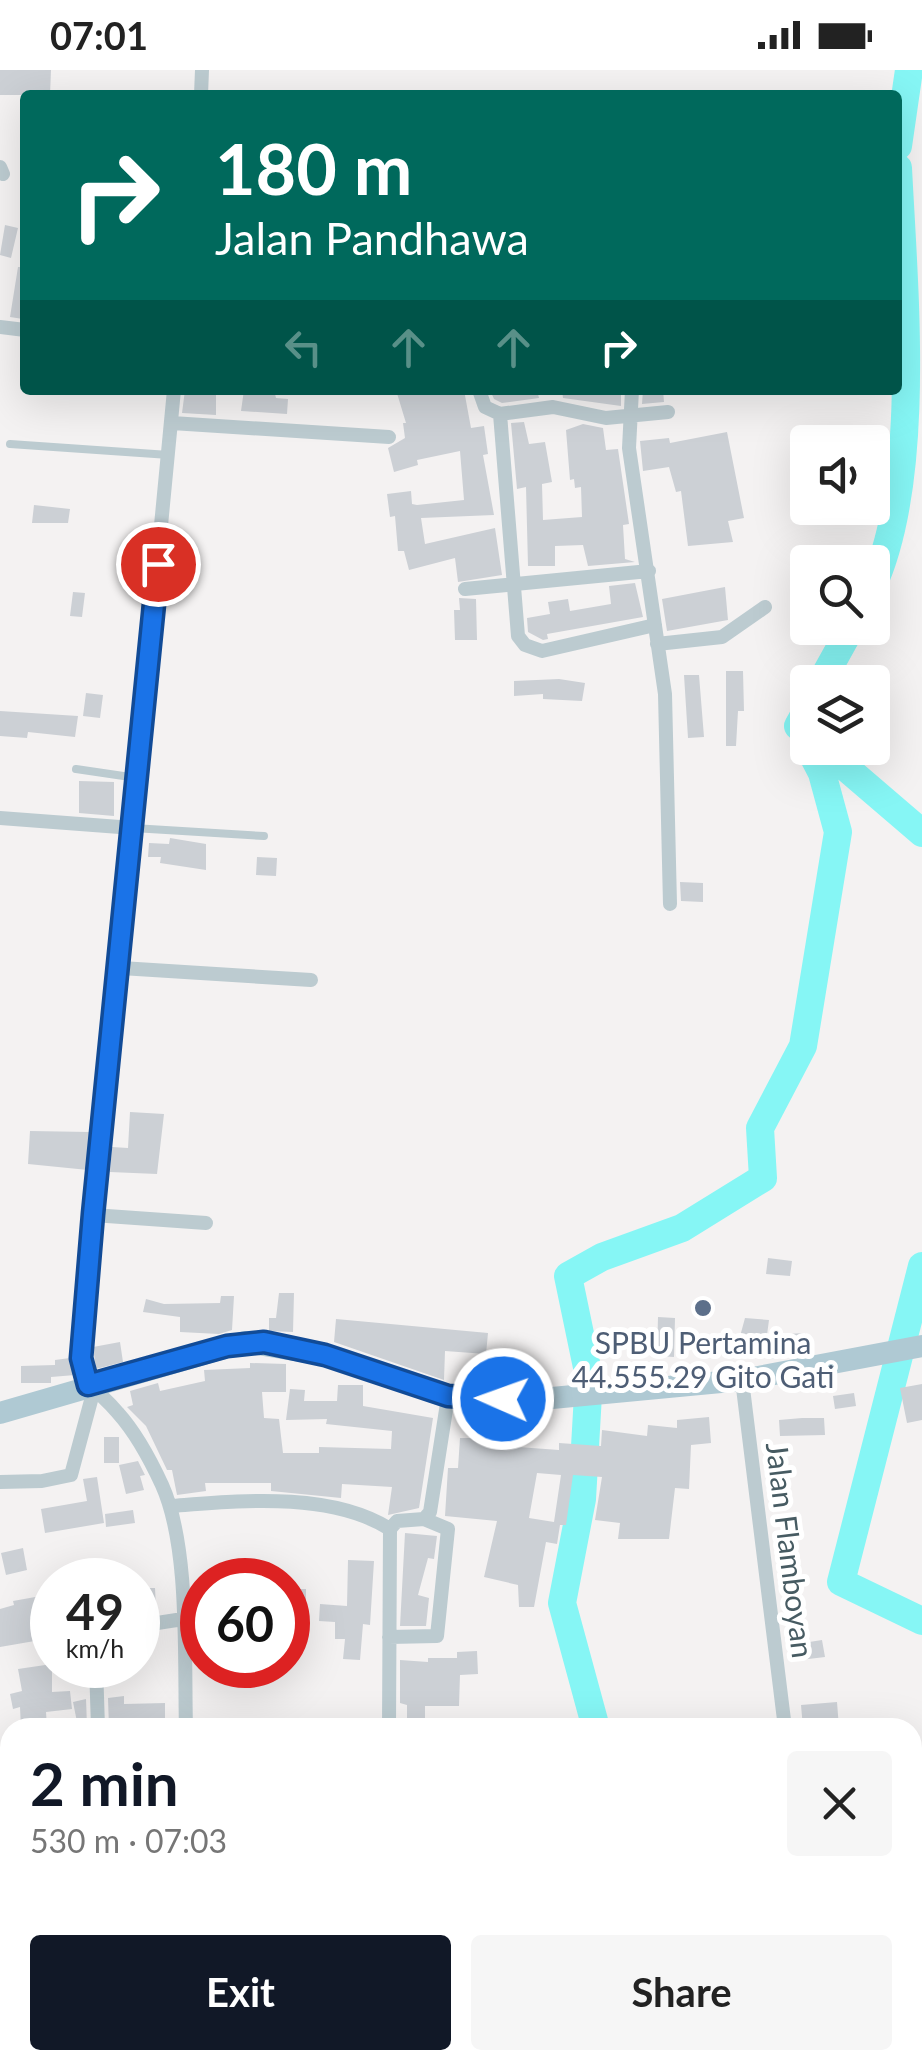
<!DOCTYPE html>
<meta charset="utf-8">
<style>
body{margin:0;font-family:Lato,sans-serif;background:#f6f6f6;color:#222;height:100vh;display:flex;flex-direction:column;font-size:38px;white-space:nowrap}
*{box-sizing:border-box;margin:0}
p{font-size:32px;color:#767676}
.icon{flex:none;width:55px;height:55px;fill:none;stroke:currentColor;stroke-width:2;stroke-linecap:round;stroke-linejoin:round}
.map{position:relative;flex:1;overflow:hidden}
.details{position:absolute;left:0px;top:1648px;width:922px;height:352px;display:flex;flex-direction:column;background:#fff;border-radius:30px 30px 0 0;box-shadow:0 10px 40px #0002}
.details>*{flex:none}
.guide{position:absolute;left:20px;top:20px;width:882px;height:305px;border-radius:10px;box-shadow:0 10px 40px #0002;background:#00695c;color:#fff;overflow:hidden}
.fabs{position:absolute;left:790px;top:355px;display:grid;gap:20px}
.fabs a{display:grid;place-items:center;width:100px;height:100px;border-radius:10px;background:#fff;box-shadow:0 10px 40px #0002;font-size:50px}
.speed{position:absolute;left:30px;top:1488px;display:flex;gap:20px;font-size:50px;font-weight:700;text-align:center}
.speed>*{display:grid;place-content:center;width:130px;height:130px;border-radius:50%;background:#fff;box-shadow:0 10px 40px #0002;line-height:1}
.speed small{font-size:25px;font-weight:400}
.speed .limit{border:15px solid #d22;background:#fff;color:#111}
.pin{position:absolute;display:grid;place-items:center;width:85px;height:85px;color:#fff;margin:-42px;border:5px solid #fff;border-radius:50%;box-shadow:0 2px 10px #0007}
.me{position:absolute;width:110px;margin:-55px;rotate:272deg;stroke-linejoin:round;filter:drop-shadow(0 0 8px #0008)}
.turn{display:flex;align-items:center;gap:35px;height:210px;padding:0 30px;font-size:45px}
.turn .icon{width:130px;height:130px;stroke-width:2.5}
.turn b{display:block;font-size:70px;line-height:85px}
.lanes{display:flex;align-items:center;height:95px;padding:0 30px;background:#0003;justify-content:center;gap:50px;direction:ltr}
.lanes .off{opacity:.35}
.round{display:grid;place-items:center;flex:none;width:105px;height:105px;border-radius:10px;background:#f6f6f6}
.head{display:flex;align-items:center;justify-content:space-between;height:170px;padding:0 30px}
h1{font-size:60px;font-weight:700;line-height:75px;color:#111827}
.primary-button{display:flex;gap:20px;margin-top:auto;padding:20px 30px}
.primary-button a{flex:1;height:115px;border-radius:10px;background:#111827;color:#fff;font-size:40px;font-weight:700;line-height:115px;text-align:center}
.primary-button a+a{background:#f6f6f6;color:#222}
.status{display:flex;justify-content:space-between;align-items:center;height:70px;padding:0 50px;background:#fff;direction:ltr}
.status svg{height:28px;fill:currentColor}
.map>svg:first-child{display:block}
.lines{fill:none;stroke-linecap:round;stroke-linejoin:round}
.river{stroke:#86f6f5;stroke-width:28}
.building{fill:#ccd0d5;fill-rule:evenodd}
.lane{stroke:#bccbd0;stroke-width:8}
.street{stroke:#bccbd0;stroke-width:14}
.primary{stroke:#afc9d3;stroke-width:22}
.route-casing{stroke:#114b97;stroke-width:25}
.route{stroke:#1a73e8;stroke-width:18}
.service-dot{fill:#5c6f8a;stroke:#fff;stroke-width:4}
.labels{text-anchor:middle;dominant-baseline:central;stroke-width:10;stroke-linejoin:round;paint-order:stroke}
.service-label{font-size:30px;fill:#4e5e75;stroke:#fff}
.street-label{font-size:30px;fill:#475b62;stroke:#fff}
</style>
<div class="status"><b>07:01</b><svg viewBox="0 0 49 12"><path d="M0 12V9h3v3zM5 12V6h3v6zM10 12V3h3v9zM15 12V0h3v12zM26 1h20v11H26zM47 4h2v5h-2z"/></svg></div>
<div class="map">
<svg width="922" height="1998" viewBox="0 0 922 1998">
<rect width="100%" height="100%" fill="#f4f2f2"/>
<g class="lines">
<path class="river" d="M898,76L909,0
M872,517C922,409 904,218 898,98
M821,612L851,558
M808,638L798,656L808,664
M823,678L922,763
M922,1196L841,1512L922,1551
M596,1658L562,1533L582,1429L589,1307L568,1206L602,1187L682,1158L763,1108L760,1058L803,976L838,762L822,703L809,678
M658,1990V1998"/>
</g>
<path class="building" d="M0,0H51L50,25H0Z
M5,155L18,158L11,188L0,185Z
M18,197H25L23,249L10,247Z
M185,320H216V345L182,343Z
M244,320H274L276,328L288,329L287,344L241,341Z
M396,320H464L471,358L484,356L488,384L483,385L494,445L421,448L425,474L495,458L502,505L458,512L455,488L409,500L404,481H398L395,446L390,447L387,424L411,421L412,434L417,435L464,430L460,381L417,390L418,395L394,402L388,378L405,368L403,353H406Z
M490,320H537L539,328L502,333L494,329Z
M562,320H621V336L563,328Z
M643,320H663L664,332L642,334Z
M524,352L529,374L545,372L552,412L542,414L543,450L582,447L581,417L575,418L574,409L570,410L566,360L583,354L603,358L606,380L618,379L629,454L623,455L625,489L635,492L588,496L583,475L555,476V496H528L526,417L517,419L511,353Z
M727,362L744,448L728,451L733,472L688,476L681,421L676,422L669,397L643,401L640,371L669,368L670,373Z
M34,435L70,439L68,453H32Z
M635,513L643,547L547,564L548,569L543,570L528,562L527,548L550,544L548,532L568,529L570,541L611,534L609,516Z
M725,517L728,550L667,561L662,529Z
M73,522L85,523L82,547L70,546Z
M459,528L476,529L477,570H455L454,540H460Z
M726,601H743L744,641H738L736,676H726Z
M684,605H699L704,667L688,668Z
M559,609L585,613L582,631L543,629V624L514,626V611Z
M86,623L103,625L100,648L83,646Z
M0,641L78,646L75,667L28,662L27,668L0,666Z
M79,711L114,712V746L79,743Z
M170,768L206,774V800L160,793L161,787H148L149,773L169,774Z
M257,787L277,788L276,806L256,805Z
M680,812L703,813V832L681,831Z
M130,1042L164,1044L157,1104L110,1102L112,1077L128,1078Z
M30,1061L90,1062L88,1100L28,1094Z
M768,1188L792,1191L790,1206L766,1204Z
M279,1223H294L293,1262L269,1261V1248H276Z
M221,1226H234L232,1260L219,1264L180,1262V1247L143,1242L146,1229L164,1234L220,1233Z
M658,1247L675,1248L674,1287L657,1286Z
M745,1248L769,1250L767,1265L806,1263L807,1282L773,1289L736,1281Z
M336,1249L488,1263L486,1284L445,1281L444,1310L334,1272Z
M120,1272L123,1292L96,1299L93,1277Z
M492,1283L517,1284L515,1314H490Z
M70,1288L75,1305L51,1307V1313H21V1296L55,1295V1290Z
M250,1293L286,1294V1322H262L264,1348L279,1349L283,1383H319V1377L391,1379L392,1361L326,1354L327,1349L286,1350L290,1319L305,1320L304,1331H337L338,1315H363V1336L433,1348L419,1438L388,1445L392,1417L342,1414L341,1428L271,1421V1413H205L206,1421L177,1425L172,1400H167L146,1356L127,1337L133,1335L130,1321L158,1313L160,1321L205,1311L204,1300L250,1298Z
M922,1314V1350L907,1353L900,1318Z
M854,1323L856,1336L835,1339L833,1326Z
M709,1347L711,1373L691,1375L689,1419L675,1418L669,1469H618L620,1453L595,1450L602,1407L573,1405L566,1455H560L557,1474L546,1472L534,1537H519L518,1515L484,1507L497,1451L445,1446L448,1398H458L460,1368H504V1376L559,1380V1373L601,1376L602,1360L647,1366L648,1355L677,1358V1350ZM537,1403L561,1405L554,1452L529,1448Z
M802,1348H824L825,1365L780,1366L779,1350Z
M104,1367H119V1393H104Z
M138,1391L145,1405L140,1406L144,1420L126,1424L119,1395Z
M97,1407L104,1453L45,1463L41,1439L87,1431L83,1409Z
M133,1440L135,1453L106,1457L105,1444Z
M405,1463L437,1466L434,1489L428,1488L418,1525L429,1528L426,1556H400Z
M23,1478L27,1500L6,1505L1,1483Z
M348,1490L374,1491L370,1555L363,1554L360,1590L343,1589L345,1569H335V1552L319,1551L320,1534L347,1536Z
M138,1518H155L156,1538L138,1539Z
M288,1519H306V1536H288Z
M52,1524V1568L0,1577V1539L14,1535L13,1531Z
M822,1570L825,1587L792,1591L790,1575Z
M477,1581L478,1604L460,1605L459,1636H425V1658H407V1635L400,1633V1590L428,1592V1588H457V1582Z
M52,1594V1622L70,1621L72,1639L46,1642L47,1658H21L20,1637L13,1639L10,1624L22,1621L18,1599Z
M124,1626V1634L165,1633V1649L125,1650L126,1658H109L108,1628Z
M86,1629L87,1656L78,1657L73,1632Z
M837,1632L839,1658H803L801,1635Z"/>
<g class="lines">
<path class="lane" d="M10,374L169,385
M76,699L137,708
M133,758L264,766"/>
<path class="street" d="M201,25L202,0
M0,97L3,104
M0,257L25,260
M174,320L81,1288C92,1325 96,1317 118,1343C137,1364 150,1389 162,1415C190,1477 184,1589 186,1658
M479,320L485,337L500,344L553,337L606,348L668,342
M632,320L629,378L665,624L670,834
M500,344L518,566L525,575L542,581L655,555
M172,353L389,367
M465,519L649,501
M657,574L722,567L765,537
M0,748L133,758
M121,898L311,910
M93,1145L206,1153
M742,1310L785,1658
M0,1412L42,1411L71,1405L93,1323
M170,1436C239,1431 329,1421 390,1459
M138,1556L183,1549
M389,1567L437,1566L448,1459L424,1449
M96,1595L98,1658
M389,1658L390,1459L397,1451L424,1449L430,1442L448,1327
M0,1711H10
M825,1990L826,1998
M173,1998L174,1990"/>
<path class="primary" d="M0,1343L245,1272L325,1285L448,1327L531,1330L742,1310L922,1276"/>
</g>
<g class="lines">
<g class="route-casing">
<path id="route" d="M158,494L93,1144L81,1288L88,1315L227,1276L264,1272L325,1285L448,1326L503,1329"/>
</g>
<use href="#route" class="route"/>
</g>
<circle class="service-dot" cx="703" cy="1238" r="10"/>
<g class="labels">
<g class="service-label">
<text x="703" y="1272">SPBU Pertamina<tspan x="703" dy="34">44.555.29 Gito Gati</tspan></text>
</g>
<g class="street-label">
<text transform="translate(791 1480) rotate(83)">Jalan Flamboyan</text>
</g>
</g>
</svg>
<div class="fabs">
<a><svg class="icon" aria-label="sound" viewBox="0 0 24 24"><path d="M4 9h4l5-4v14l-5-4H4zM17 9q2 3 0 6"/></svg></a>
<a><svg class="icon" aria-label="search" viewBox="0 0 24 24"><circle cx="10" cy="10" r="6"/><path d="M15 15l6 6"/></svg></a>
<a><svg class="icon" aria-label="layers" viewBox="0 0 24 24"><path d="M12 4l9 5-9 5-9-5zM3 14l9 5 9-5"/></svg></a>
</div>
<div class="speed"><div>49<small>km/h</small></div><div class="limit">60</div></div>
<div class="pin" style="left:158px;top:494px;background:#d93025"><svg class="icon" aria-label="arrive" viewBox="0 0 24 24"><path d="M6 21V4h12l-3 4 3 4H6"/></svg></div>
<svg class="me" style="left:503px;top:1329px" viewBox="-20 -20 40 40"><circle r="17" fill="#1a73e8" stroke="#fff" stroke-width="3"/><path d="M0-11L8 9 0 5-8 9z" fill="#fff"/></svg>
<div class="guide">
<div class="turn"><svg class="icon" aria-label="right" viewBox="0 0 24 24"><path d="M7 20v-9h11M14 6l5 5-5 5"/></svg><div><b>180 m</b>Jalan Pandhawa</div></div>
<div class="lanes"><svg class="icon off" aria-label="left" viewBox="0 0 24 24"><path d="M17 20v-9H6M10 6l-5 5 5 5"/></svg><svg class="icon off" aria-label="ahead" viewBox="0 0 24 24"><path d="M12 20V5M6 11l6-6 6 6"/></svg><svg class="icon off" aria-label="ahead" viewBox="0 0 24 24"><path d="M12 20V5M6 11l6-6 6 6"/></svg><svg class="icon" aria-label="right" viewBox="0 0 24 24"><path d="M7 20v-9h11M14 6l5 5-5 5"/></svg></div>
</div>
<section class="details">
<div class="head"><div><h1>2 min</h1><p>530 m · 07:03</p></div><a class="round"><svg class="icon" aria-label="close" viewBox="0 0 24 24"><path d="M6 6l12 12M18 6L6 18"/></svg></a></div>
<div class="primary-button"><a>Exit</a><a>Share</a></div>
</section>
</div>
